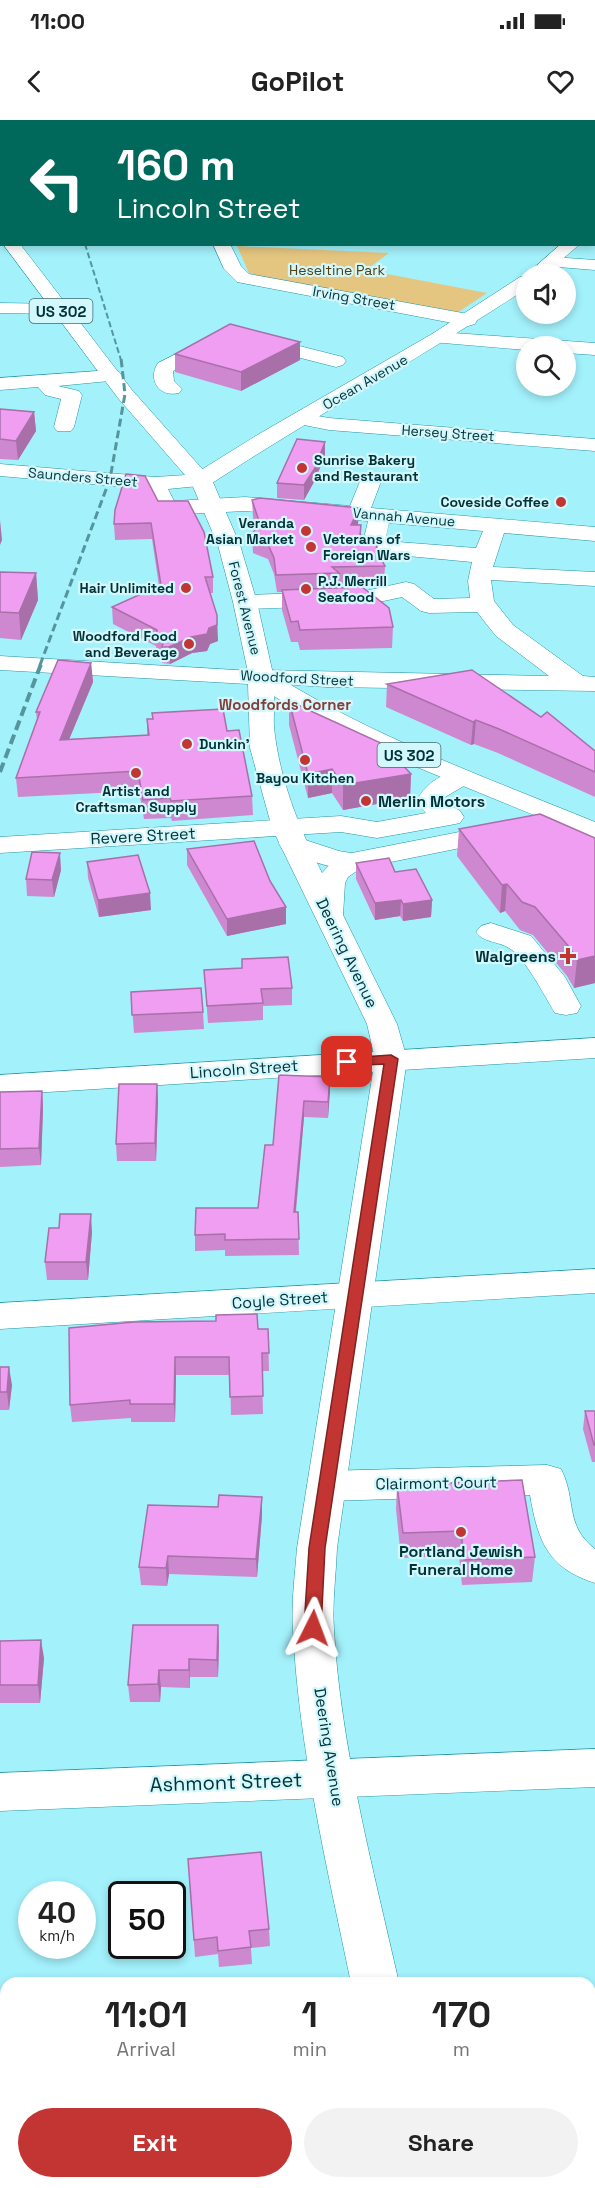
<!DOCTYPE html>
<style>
body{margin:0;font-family:"Space Grotesk",sans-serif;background:#f2f2f2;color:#222;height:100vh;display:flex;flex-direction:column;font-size:22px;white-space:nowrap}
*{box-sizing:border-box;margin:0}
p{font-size:20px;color:#767676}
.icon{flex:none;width:33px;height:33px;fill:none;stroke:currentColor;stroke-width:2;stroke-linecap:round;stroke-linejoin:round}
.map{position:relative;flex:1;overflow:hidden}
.panel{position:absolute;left:0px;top:1857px;width:596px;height:212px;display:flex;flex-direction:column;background:#fff;border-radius:18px 18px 0 0;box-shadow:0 3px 9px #0003}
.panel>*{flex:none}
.top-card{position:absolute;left:0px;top:0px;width:596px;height:126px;box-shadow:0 3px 9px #0003;background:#00695c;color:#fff;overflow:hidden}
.fabs{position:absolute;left:516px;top:144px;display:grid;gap:12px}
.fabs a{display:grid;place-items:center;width:60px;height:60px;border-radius:50%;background:#fff;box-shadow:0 3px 9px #0003;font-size:30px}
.speed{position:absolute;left:18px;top:1761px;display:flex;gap:12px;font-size:30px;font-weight:700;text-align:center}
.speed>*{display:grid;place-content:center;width:78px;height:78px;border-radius:50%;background:#fff;box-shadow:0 3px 9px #0003;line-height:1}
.speed small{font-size:15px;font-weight:400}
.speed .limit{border:3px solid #111;border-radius:9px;background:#fff;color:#111}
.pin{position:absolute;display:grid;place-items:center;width:51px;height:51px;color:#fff;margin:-26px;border-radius:12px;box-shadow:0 3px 9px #0006}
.me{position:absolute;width:66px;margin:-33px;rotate:3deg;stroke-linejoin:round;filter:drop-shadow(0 0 4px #0008)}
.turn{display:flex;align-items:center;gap:21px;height:126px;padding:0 18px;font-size:27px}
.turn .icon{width:78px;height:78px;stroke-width:2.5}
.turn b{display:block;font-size:42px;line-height:51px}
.eta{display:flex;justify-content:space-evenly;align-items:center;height:102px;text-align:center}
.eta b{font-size:36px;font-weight:700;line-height:42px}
.cta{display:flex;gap:12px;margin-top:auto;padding:12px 18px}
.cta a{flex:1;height:69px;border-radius:36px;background:#c33532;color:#fff;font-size:24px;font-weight:700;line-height:69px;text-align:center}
.cta a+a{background:#f2f2f2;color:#222}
.status{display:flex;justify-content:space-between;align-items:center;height:42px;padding:0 30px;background:#fff;direction:ltr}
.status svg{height:16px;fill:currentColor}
header{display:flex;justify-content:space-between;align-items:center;height:78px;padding:0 18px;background:#fff;font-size:27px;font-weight:700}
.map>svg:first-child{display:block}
.green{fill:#e5c681}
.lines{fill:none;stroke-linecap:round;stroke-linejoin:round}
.minor-casing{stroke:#2496a3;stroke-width:1}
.major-casing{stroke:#2496a3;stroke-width:1}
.highway-casing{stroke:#2496a3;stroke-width:1}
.minor{fill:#fff;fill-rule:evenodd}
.major{fill:#fff;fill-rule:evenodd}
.highway{fill:#fff;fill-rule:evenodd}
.rail-far2{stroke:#55959d;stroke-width:2;stroke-dasharray:6 3;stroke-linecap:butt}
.rail-far1{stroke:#55959d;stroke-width:3;stroke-dasharray:8 4;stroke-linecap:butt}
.rail{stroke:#55959d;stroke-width:4;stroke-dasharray:10 5;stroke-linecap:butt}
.wall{fill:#ce88cf}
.shaded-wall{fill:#a86fa9}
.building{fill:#f09ef1;stroke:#a86fa9;stroke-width:1.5}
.route{fill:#c33532;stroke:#7f2220;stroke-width:1.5}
.poi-dot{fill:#c33532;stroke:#d2f7fc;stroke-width:2}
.labels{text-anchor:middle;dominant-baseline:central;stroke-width:4.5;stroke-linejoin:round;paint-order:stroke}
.far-park-label{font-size:14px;fill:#53400f;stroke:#d2f7fc}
.far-street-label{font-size:14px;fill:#013237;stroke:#d2f7fc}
.far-poi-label{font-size:14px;font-weight:bold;fill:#013237;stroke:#d2f7fc;text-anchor:start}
.shield{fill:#d2f7fc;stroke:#406d72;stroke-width:1.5}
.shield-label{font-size:15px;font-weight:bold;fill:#013237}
.far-neighbourhood-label{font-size:15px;font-weight:bold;fill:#853d37;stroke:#d2f7fc}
.poi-label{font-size:16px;font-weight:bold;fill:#013237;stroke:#d2f7fc;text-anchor:start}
.street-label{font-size:16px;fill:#013237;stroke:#d2f7fc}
.near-street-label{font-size:20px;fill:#013237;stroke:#d2f7fc}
</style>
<div class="status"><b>11:00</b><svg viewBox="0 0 49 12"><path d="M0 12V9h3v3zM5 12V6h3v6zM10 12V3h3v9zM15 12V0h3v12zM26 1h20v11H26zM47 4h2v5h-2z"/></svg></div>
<header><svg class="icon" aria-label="back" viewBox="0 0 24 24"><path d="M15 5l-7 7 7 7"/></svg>GoPilot<svg class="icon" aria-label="heart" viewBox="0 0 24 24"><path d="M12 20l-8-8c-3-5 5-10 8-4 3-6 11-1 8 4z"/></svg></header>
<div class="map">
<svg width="595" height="2068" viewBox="0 0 595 2068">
<rect width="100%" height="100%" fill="#a3f1fb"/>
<path class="green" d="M237,126L389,133L366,150L487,173L457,193L255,155L249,153Z"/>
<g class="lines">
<g class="minor-casing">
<path id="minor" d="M153,0H169V2H154Z
M594,33H595V43H594Z
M0,39L2,40V52L0,51Z
M0,79H2V89H0Z
M213,124H230L241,146L249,154L468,194L475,196L477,200L475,204L468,206L237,162L224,149Z
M552,137L595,140V150L546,146L543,142L546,138Z
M0,183L60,184L66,185L69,189L66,193L60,194L0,193Z
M228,208L343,237L346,241L343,245L336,247L230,220L173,251L174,261L182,269L179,273C159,278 147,259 158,243Z
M439,212L595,223V235L566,233V226H526V230L432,222L430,218L432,214Z
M112,250L119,252L122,256L119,260L58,266L79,271L82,275L74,307L71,311H57L54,307L61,279L45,275L38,267L0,270V258Z
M301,293L329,298L595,319V331L329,310L294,303L291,299L294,295Z
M0,344L155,357L201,354L209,355L212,360L209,365L168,369L174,381L245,377L350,386L363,354L371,353L379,354L382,359L371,388L595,407V421L504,413L493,447L595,452V466L491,460L494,481L513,505L583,556L595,557V571L327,567L252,562L249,557L252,552L261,550L549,556L496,516L477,492L429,493L421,491L402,477L365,485L245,489L237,487L233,482L237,477L245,475L365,471L406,462L414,464L434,479L470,478L468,461L472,442L365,432L362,427L368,401L245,391L166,395L158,393L147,369L0,356ZM389,403L483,411L476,428L385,421Z
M460,649L469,651L473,657L469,663L445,677L443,681L460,691L464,697L460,703L450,705L377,718L341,712L0,733V717L341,696L377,702L426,693L416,683C423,665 441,654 460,649Z
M293,716L339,731L362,735L366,741L362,747C335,753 308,739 283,730L279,724L283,718Z
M491,803L531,816L565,857L581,886L577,893L566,895L555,893C545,877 525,837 509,828C498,821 484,823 476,812L481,806Z
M595,918V938L0,975V955Z
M595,1149V1173L0,1209V1183Z
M547,1345L561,1349C577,1380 564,1405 595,1429V1463C548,1448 538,1422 530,1375L326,1381L312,1377L307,1366L312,1355L326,1351Z
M595,1629V1667L0,1691V1653Z
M0,1924H6V1972H0Z"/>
</g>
<g class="major-casing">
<path id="major" d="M594,82H595L594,94Z
M561,124H580L545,154L526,155Z
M526,156V169C422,237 313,297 209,365L201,366L193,365L190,360L193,355L259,314L432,214L520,157Z
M0,536L270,552C277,562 273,593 274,607C279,658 299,708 322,753L334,740L352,733L500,704L510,706L514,712L510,718L500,720L361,748L348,757L345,763L343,795L397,904L407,939L337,1428C336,1455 332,1483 334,1510C341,1628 373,1748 399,1863H351C327,1747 299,1629 293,1510C291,1483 295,1455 297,1428L375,939L367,904L272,708L250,628L248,564L0,550Z
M396,2062H447L448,2068H398Z"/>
</g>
<g class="highway-casing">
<path id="highway" d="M3,124H20L132,270L212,360L240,425L257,482L273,554C373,617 485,657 595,702V720L363,625L302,594L252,562L249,557L233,482L218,425L191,362L118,278Z"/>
</g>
<use href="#minor" class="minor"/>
<use href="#major" class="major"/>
<use href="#highway" class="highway"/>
<path class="rail-far2" d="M85,124L121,240"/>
<path class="rail-far1" d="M40,545L110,359L125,274L121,238"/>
<path class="rail" d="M0,652L41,544"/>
</g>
<path class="wall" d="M300,222V240L241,271L175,252V234Z
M0,289L34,292L36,311L18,340L0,339Z
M325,336L314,362L304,380L277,378V363Z
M252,380L361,405V415L378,419V433L385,446L384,463L339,464V468L393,507L392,528L300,530L298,522H291L282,490V472H277L274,454L268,439L253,433L252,416L256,408L253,397Z
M158,381L213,457V473H210L218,521L210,524L207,531L192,533L170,544L162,543V532H156V526L113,504L112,487L159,466L152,419L115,420L114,404Z
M0,452L36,453L38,480L21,520L0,518Z
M91,543L93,562L69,619L147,615V599H153L152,593L227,611L252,676L253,695L172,701L171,698L144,699L139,671L18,677L16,658L37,600L36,592Z
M387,564L541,597L595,631V677L498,633L474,624L471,625L386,587Z
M289,581L411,654L410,678L343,690L332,673L308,678L289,605Z
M459,709L595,718V863L574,868L567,856L533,815L520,810L505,791L500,793L457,736Z
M187,729L270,761L286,804L227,816L187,745Z
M87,742L151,790L99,797L88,758Z
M356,743L395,752L432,780L431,797L403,801L400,796L375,800L356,759Z
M61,750L54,777L27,776L26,759Z
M204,850L292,868V885L263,886V900L208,903Z
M131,872L203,892L204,909L134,913Z
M279,955L330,957L328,998L304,997L296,1092H298L299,1135L225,1136V1130L195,1131V1115L258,1088L273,1025Z
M157,964L158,981L156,1041H117L116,1024Z
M42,971L43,988L41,1045L0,1047V972Z
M92,1112L88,1160H47L45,1142Z
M69,1208L268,1209L269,1251H262L263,1294L231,1295L230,1255H176L175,1302H131V1298L72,1302L70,1285Z
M0,1247L12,1265L9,1290H0Z
M585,1291H595V1342H592L583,1309Z
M397,1365L535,1437L532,1462L462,1465L459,1436L401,1438L396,1389Z
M218,1387L262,1395L257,1457L169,1454L167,1466L141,1465L139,1447Z
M133,1505L219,1523L218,1557H190V1568L161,1567L160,1582H130L128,1565Z
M0,1521L44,1538L40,1583H0Z
M188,1739L269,1809L270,1826L251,1828L252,1844L219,1847L218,1834L195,1837Z"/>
<path class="shaded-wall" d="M0,0H19L20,2H2V3H0Z
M300,222V240L241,271V252Z
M34,292L36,311L18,340L16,321Z
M325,322V336L314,362L304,380V365Z
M359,388L358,404L351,421V405Z
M0,400L2,420L0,425Z
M36,453L38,480L21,520L19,493Z
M217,495L218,521L210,524L207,531L192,533L170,544L169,527L209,508Z
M91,543L93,562L61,639L60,620Z
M476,600L474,624L471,625L473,602Z
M332,649V673L308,678V654Z
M411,654L410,678L343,690V665Z
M60,733L61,750L54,777L52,760Z
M507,764L505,791L500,793L502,765Z
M150,773L151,790L99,797L98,780Z
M401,780L400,796L375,800V783Z
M432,780L431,797L403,801V784Z
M286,787V804L227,816V799Z
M595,836V863L574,868L577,840Z
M330,957V972L328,998V982Z
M157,964L158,981L156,1041L155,1023Z
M42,971L43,988L41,1045L39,1028Z
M304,981V997L294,1108V1092Z
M91,1094L92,1112L88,1160L86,1142Z
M175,1237L176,1255L175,1302L174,1284Z
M9,1247L12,1265L9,1290L7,1272Z
M262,1377V1395L257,1457L256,1439Z
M168,1436L169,1454L167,1466L166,1448Z
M218,1505L219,1523L218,1557L217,1540Z
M41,1520L44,1538L40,1583L38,1565Z
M189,1539L190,1557V1568L189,1550Z
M159,1550L161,1567L160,1582L158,1564Z"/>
<path class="building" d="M230,204L300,222L241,252L175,234Z
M0,289L34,292L16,321L0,319Z
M297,319L325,322L315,348L304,365L277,363Z
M126,354L145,356L158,381H188L204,412L213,457H205L217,495V505L209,508L207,514L191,517L169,527H162L165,516L156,515L157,510L112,487L161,465L151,403L114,404L115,390Z
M260,378L359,388L351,405H361L360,415L378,419L376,430L385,446L332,447L339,453L276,455L274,438L267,422L252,416L259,401L252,380Z
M0,452L36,453L19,493L0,492Z
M362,467L389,488L393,507L300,510L298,501L291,502L282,470Z
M58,540L91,543L60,620L149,615L147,599H153L152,593L223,589L227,611L239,610L252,676L171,681L170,678L143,680L138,651L16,658L40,592H36Z
M472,550L541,597L547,592L595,631V652L499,609L476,600L473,602L387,564Z
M289,581L383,624L411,654L343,665L332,649L308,654Z
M540,694L595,718V836L577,840L570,828L535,787L522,782L507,764L502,765L459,709Z
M254,721L270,761L286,787L227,799L187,729Z
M32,732L60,733L52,760L26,759Z
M138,735L150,773L98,780L87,742Z
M389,738L395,752L416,749L432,780L403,784L401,780L375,783L356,743Z
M288,837L292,868L261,869L263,883L207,886L204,850L242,848V839Z
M201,868L203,892L132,895L131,872Z
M279,955L330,957L328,982L304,981L294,1092H298L299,1119L225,1120V1114L195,1115L196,1088H258L265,1025H273Z
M119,964H157L155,1023L116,1024Z
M42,971L39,1028L0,1029V972Z
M60,1094H91L86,1142H45L49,1108H59Z
M257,1194L258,1209H268L269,1233H262L263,1276L230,1277L229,1237H175L174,1284H130V1280L70,1285L69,1208L134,1202L216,1201V1195Z
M0,1247H9L7,1272H0Z
M585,1291H595V1325H594Z
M522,1360L535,1437L464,1440L461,1411L403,1413L397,1365Z
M219,1375L262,1377L256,1439L168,1436L166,1448L139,1447L148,1385L218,1387Z
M133,1505H218L217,1540L189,1539V1550H159L158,1564L128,1565Z
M41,1520L38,1565H0V1521Z
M261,1732L269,1809L249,1811L251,1827L218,1831L217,1817L194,1820L188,1739Z"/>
<path class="route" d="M391,935L398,939L325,1428L321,1508L319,1513L313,1515L307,1513L304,1508L309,1428L384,944L347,946L340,942L347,938Z"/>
<g class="poi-dot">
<circle cx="302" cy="348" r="6"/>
<circle cx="561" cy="382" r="6"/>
<circle cx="306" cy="411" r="6"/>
<circle cx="311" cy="427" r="6"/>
<circle cx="186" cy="468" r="6"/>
<circle cx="306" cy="469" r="6"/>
<circle cx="189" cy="524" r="6"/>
<circle cx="187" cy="624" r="6"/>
<circle cx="305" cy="640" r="6"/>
<circle cx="136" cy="653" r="6"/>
<circle cx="366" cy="681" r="6"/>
<path d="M565 827h6v6h6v6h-6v6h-6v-6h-6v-6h6z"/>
<circle cx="461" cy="1412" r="6"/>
</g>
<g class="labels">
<g class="far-park-label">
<text x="337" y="150">Heseltine Park</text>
</g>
<g class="far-street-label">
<text transform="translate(354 178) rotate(10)">Irving Street</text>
<text transform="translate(365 262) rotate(-30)">Ocean Avenue</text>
<text transform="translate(448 313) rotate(4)">Hersey Street</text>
<text transform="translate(83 357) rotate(5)">Saunders Street</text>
<text transform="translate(404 397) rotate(5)">Vannah Avenue</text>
<text transform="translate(245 488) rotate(76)">Forest Avenue</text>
<text transform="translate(297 558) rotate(3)">Woodford Street</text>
</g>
<g class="far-poi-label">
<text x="314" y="340">Sunrise Bakery<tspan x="314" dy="16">and Restaurant</tspan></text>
<text x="549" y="382" text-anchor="end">Coveside Coffee</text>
<text x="294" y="403" text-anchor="end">Veranda<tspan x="294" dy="16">Asian Market</tspan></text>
<text x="323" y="419">Veterans of<tspan x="323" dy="16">Foreign Wars</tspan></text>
<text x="318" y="461">P.J. Merrill<tspan x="318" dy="16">Seafood</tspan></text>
<text x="174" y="468" text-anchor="end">Hair Unlimited</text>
<text x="177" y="516" text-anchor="end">Woodford Food<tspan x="177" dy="16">and Beverage</tspan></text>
<text x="199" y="624">Dunkin'</text>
<text x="305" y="658" text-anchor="middle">Bayou Kitchen</text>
<text x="136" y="671" text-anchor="middle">Artist and<tspan x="136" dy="16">Craftsman Supply</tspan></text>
</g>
<g class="shield">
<rect x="29.5" y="179" width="63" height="24" rx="4.5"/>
<rect x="377.5" y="623" width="63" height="24" rx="4.5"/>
</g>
<g class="shield-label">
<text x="61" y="191">US 302</text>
<text x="409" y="635">US 302</text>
</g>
<g class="far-neighbourhood-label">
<text x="285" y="584">Woodfords Corner</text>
</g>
<g class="poi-label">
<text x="378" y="681">Merlin Motors</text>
<text x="556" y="836" text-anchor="end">Walgreens</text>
<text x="461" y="1431" text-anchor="middle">Portland Jewish<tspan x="461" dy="18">Funeral Home</tspan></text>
</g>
<g class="street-label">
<text transform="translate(143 716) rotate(-3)">Revere Street</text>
<text transform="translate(347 833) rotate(64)">Deering Avenue</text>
<text transform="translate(244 949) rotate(-4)">Lincoln Street</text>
<text transform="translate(280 1180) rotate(-4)">Coyle Street</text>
<text transform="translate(436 1363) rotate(-1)">Clairmont Court</text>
<text transform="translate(329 1627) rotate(81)">Deering Avenue</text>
</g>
<g class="near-street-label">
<text transform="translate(226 1662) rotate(-2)">Ashmont Street</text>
</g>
</g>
</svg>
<div class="fabs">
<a><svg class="icon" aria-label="sound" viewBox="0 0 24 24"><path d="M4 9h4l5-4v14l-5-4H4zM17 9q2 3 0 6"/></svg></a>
<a><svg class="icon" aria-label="search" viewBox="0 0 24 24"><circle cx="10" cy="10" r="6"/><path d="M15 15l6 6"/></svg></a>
</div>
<div class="speed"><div>40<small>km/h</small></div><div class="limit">50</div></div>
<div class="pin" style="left:347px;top:942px;background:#d93025"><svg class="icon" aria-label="arrive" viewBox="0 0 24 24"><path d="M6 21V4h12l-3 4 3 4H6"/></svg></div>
<svg class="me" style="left:313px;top:1508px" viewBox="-20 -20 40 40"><path d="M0-17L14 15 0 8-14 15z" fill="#c33532" stroke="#fff" stroke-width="4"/></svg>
<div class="top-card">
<div class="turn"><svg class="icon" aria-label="left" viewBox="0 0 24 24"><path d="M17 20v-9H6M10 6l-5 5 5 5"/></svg><div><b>160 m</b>Lincoln Street</div></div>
</div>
<section class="panel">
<div class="eta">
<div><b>11:01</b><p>Arrival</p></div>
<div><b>1</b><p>min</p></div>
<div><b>170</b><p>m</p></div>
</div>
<div class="cta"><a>Exit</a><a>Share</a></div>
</section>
</div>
